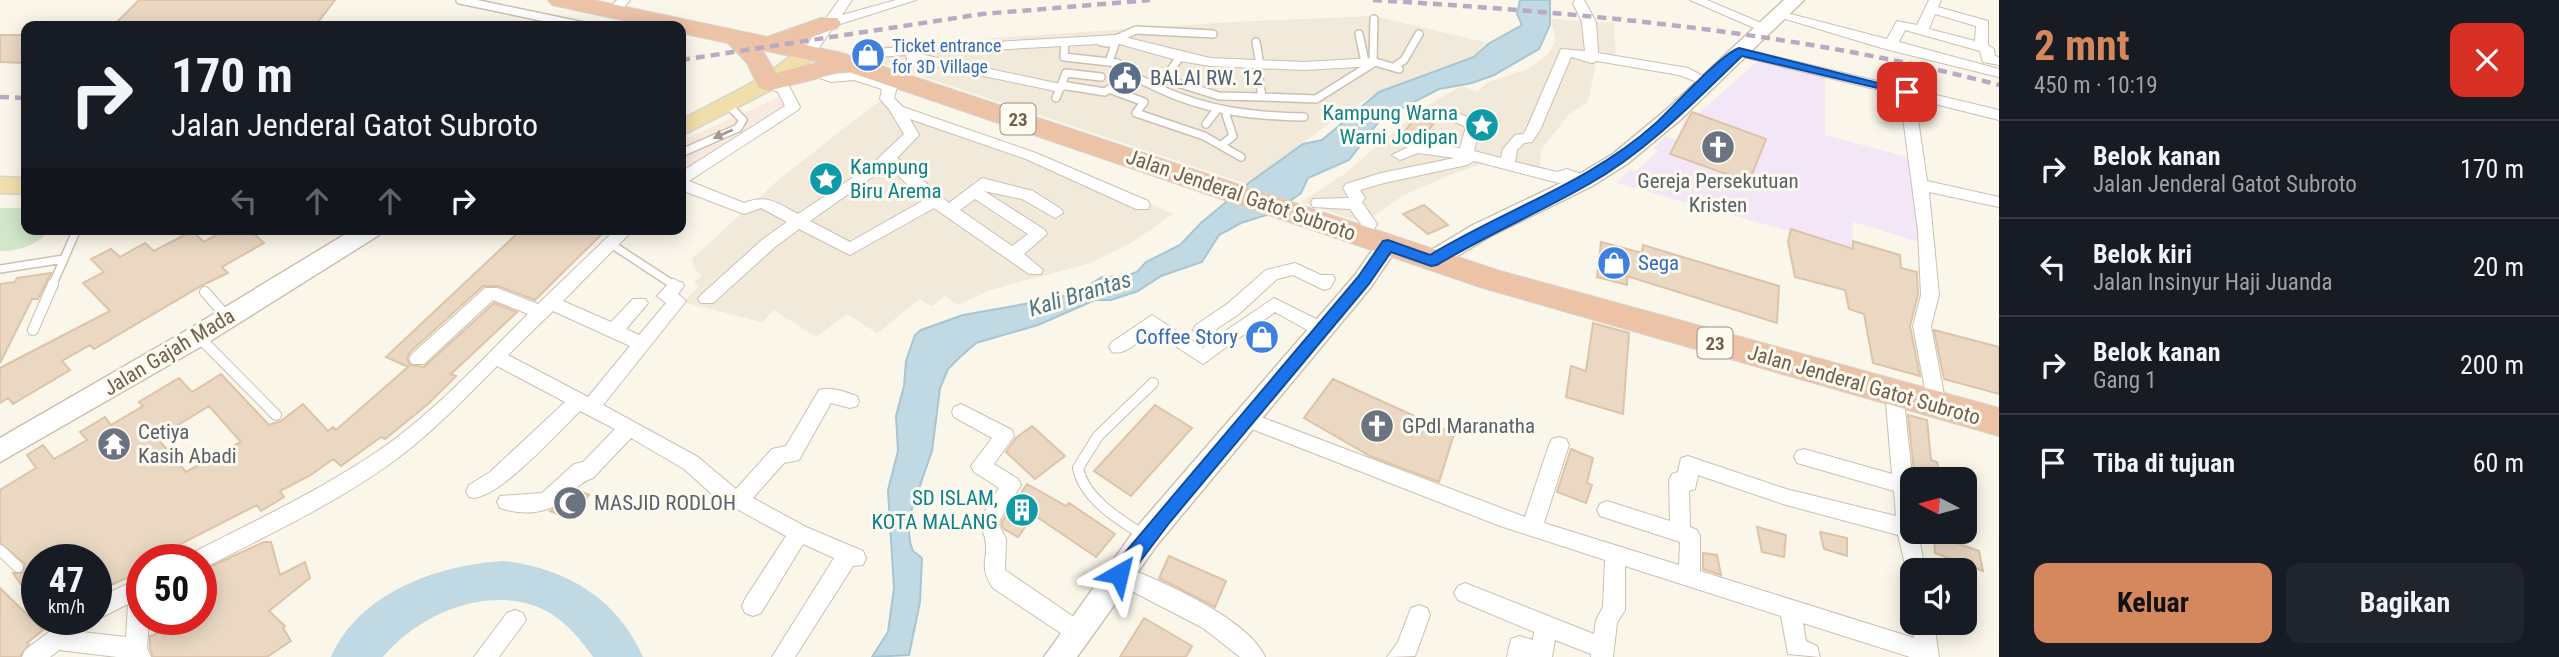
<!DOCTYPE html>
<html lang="id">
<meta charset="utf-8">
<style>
body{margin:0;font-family:"Roboto Condensed",sans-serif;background:#20242c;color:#f1f3f6;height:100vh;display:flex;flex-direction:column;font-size:26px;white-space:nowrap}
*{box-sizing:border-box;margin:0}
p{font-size:23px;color:#9ea1a6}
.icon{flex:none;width:38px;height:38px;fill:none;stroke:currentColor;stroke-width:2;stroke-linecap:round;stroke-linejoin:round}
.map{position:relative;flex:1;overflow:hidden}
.drawer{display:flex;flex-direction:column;background:#171b24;width:560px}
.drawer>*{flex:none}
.top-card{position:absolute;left:21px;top:21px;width:665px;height:214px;border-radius:14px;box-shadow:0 4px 18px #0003;background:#171b24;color:#f1f3f6;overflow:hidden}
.needle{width:46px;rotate:276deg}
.controls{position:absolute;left:1900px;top:467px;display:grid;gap:14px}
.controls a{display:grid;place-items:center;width:77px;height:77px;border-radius:14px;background:#171b24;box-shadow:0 4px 18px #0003;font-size:35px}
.speed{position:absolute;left:21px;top:544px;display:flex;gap:14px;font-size:35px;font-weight:700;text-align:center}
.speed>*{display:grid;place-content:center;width:91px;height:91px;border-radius:50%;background:#171b24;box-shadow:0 4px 18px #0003;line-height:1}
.speed small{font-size:18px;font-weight:400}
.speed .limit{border:10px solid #d22;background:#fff;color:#111}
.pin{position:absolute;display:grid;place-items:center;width:60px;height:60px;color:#fff;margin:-30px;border-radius:14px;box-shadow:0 4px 10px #0006}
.me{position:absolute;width:77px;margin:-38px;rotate:37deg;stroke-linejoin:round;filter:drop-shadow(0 0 5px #0008)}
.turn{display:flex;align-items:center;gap:24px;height:147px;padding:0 35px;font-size:32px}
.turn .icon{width:91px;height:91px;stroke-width:2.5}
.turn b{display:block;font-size:49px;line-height:60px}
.lanes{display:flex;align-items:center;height:66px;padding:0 35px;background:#0003;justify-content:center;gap:35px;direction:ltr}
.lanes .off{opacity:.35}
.round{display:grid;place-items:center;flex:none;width:74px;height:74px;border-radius:14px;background:#20242c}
.summary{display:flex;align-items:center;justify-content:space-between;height:119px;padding:0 35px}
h1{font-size:42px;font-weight:700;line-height:52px;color:#d5885e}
.button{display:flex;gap:14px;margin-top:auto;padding:14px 35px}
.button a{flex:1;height:80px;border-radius:14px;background:#d5885e;color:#111;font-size:28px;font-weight:700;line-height:80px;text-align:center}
.button a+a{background:#20242c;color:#f1f3f6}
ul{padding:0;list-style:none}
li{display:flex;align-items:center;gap:21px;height:98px;padding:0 35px;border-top:2px solid #363941}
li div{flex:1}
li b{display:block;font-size:26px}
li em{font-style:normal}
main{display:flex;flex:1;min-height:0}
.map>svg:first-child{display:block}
.residential{fill:#f1e9d9}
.commercial{fill:#f9eadf}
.education{fill:#f3e6f7}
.green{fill:#d2e6ca}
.water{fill:#c0d9e2;stroke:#a8c6d2;stroke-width:2}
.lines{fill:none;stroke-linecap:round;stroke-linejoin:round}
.river{fill:#c0d9e2;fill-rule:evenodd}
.building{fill:#ead8c3;stroke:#ddc3a7;stroke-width:2;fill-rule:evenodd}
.lane-far1-casing{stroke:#cbc0b1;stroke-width:10}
.lane-casing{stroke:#cbc0b1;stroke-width:12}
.street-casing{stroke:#cbc0b1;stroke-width:2}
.secondary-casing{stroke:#cdc0af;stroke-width:3}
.primary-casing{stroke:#d8d3ce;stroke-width:3}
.highway-casing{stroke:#d8d3ce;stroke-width:2}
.lane-far1{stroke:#fff;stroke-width:7}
.lane{stroke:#fff;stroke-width:10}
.street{fill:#fff;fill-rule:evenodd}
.secondary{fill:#fff;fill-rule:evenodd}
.primary{fill:#f1dfab;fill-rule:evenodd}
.highway{fill:#edc3a8;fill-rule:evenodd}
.rail{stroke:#baa9c3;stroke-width:4.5;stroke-dasharray:9 6;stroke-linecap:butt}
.oneway{fill:#a3988d}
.route{fill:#1a73e8;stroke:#114b97;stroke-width:2}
.labels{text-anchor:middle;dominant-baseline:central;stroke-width:6;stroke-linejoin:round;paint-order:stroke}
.far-shop-label{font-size:18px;fill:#366cbe;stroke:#fdfaf0;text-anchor:start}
.shield{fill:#fdfaf0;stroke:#9c8f80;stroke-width:2}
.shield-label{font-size:19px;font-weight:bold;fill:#726150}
.service-label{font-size:21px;fill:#4e5e75;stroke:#fdfaf0;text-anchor:start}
.culture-label{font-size:21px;fill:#0d838f;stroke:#fdfaf0;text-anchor:end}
.worship-label{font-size:21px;fill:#5b616d;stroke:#fdfaf0;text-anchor:start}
.street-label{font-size:21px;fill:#726150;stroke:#fdfaf0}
.shop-label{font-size:21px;fill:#366cbe;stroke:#fdfaf0;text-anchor:start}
.water-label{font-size:23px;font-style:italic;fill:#507889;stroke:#fdfaf0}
</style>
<main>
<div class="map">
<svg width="1999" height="657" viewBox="0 0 1999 657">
<rect width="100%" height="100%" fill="#faf6ea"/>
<path class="residential" d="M1373,16L1485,42L1474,57L1379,92L1345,112L1247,184L857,55L850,48L1232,22Z
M1551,19L1614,23L1616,62L1596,63L1588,102L1569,114L1541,150L1540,169L1491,161L1450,175L1404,195L1372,217L1380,224L1376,227L1301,202L1343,175L1419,111L1449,93L1463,86L1477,92L1488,82L1526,70L1548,54L1556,41Z
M878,102L908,108L1037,155L1173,214L1131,243L1088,264L990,290L958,305L945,296L931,306L920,299L877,333L847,314L816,337L774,310L762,322L683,302L699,286L694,282L702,275L694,269L692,259L778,180Z"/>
<path class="commercial" d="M782,96L787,102L785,109L681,174V141Z"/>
<path class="education" d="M1759,60L1825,75V135L1911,158L1919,242L1853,222V249L1617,183L1630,169L1636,171L1658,151L1654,149L1665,136L1677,140L1684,122L1677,119L1688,109L1699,113Z"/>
<path class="green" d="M0,208H26V229H51C37,245 21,251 0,251Z"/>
<path class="water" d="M1520,0H1550V25L1539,49L1494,75L1472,83L1439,89L1381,119L1349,160L1308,178L1301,193L1273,213L1241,223L1219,235L1202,262L1161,276L1138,291L1111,300H1095L1038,325L976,343L960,357L948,369L940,388L932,451L908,520L910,542L913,551L922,558L920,602L909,655L872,657L888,632L894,588L888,490L898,451L896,416L904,386L906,361L915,335L921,330L963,315L1058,298L1079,291L1102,277L1126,276L1137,272L1146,262L1180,245L1201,223L1250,182L1303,144L1322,140L1379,92L1474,57L1488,44L1522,25L1517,14Z
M507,572L545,575L561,583L633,657H610C584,609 555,592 501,593Z"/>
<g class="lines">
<path class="river" d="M503,561C565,568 617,598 643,657H593C579,637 562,617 538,607C484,586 418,615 383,657H331C359,593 437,565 503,561Z"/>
</g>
<path class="building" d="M139,0H335L315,26H113Z
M0,35H26V63L0,62Z
M1420,112L1427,114V122L1433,124L1421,141L1408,144L1398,140Z
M1692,112L1766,139L1749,182L1670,154Z
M1424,205L1448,225L1428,234L1403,214Z
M226,229H249L264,243L222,267L228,273L201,286L94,349L90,345L62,361L70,370L13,404L8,398L0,403V368L110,311L83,283L104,272L91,259L111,249L120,257L145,243L154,251L192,231L204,242Z
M522,229H607L535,300L498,286H483L410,352L407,358L410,365L424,367L494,303L517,312L451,374L456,376L428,404L385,439L381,437L341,466L333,459L311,475L280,491L284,497L261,511L257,505L157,556L158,560H142V571L100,590L99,584L96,585V560H37V577L22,586L13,573H23L25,564L0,543V490L36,468L27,455L43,445L54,459L87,440L80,432L105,417L111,425L143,406L139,402L179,378L192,392L221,374L269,425L281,421L303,404L328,431L333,427L336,430L408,367L386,357ZM209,406L241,442L186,472L157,438Z
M1791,229L1853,249V241L1900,255L1901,268L1917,272L1918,295L1910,326L1920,376L1873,363L1864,314L1849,309L1845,290L1795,277L1788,242Z
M1601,242L1642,253L1643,245L1779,286L1777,323L1627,276V285L1597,277Z
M51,273L38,299H32L0,363V284L15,282L17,278Z
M1593,323L1629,333L1623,414L1566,397L1571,366L1586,371Z
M1934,330L1999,347V394L1944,379Z
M1333,379L1454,434L1439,482L1370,456L1304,418Z
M1155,405L1192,428L1131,496L1094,471Z
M1908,415L1927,420L1931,460L1937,462L1941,480H1915Z
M1032,426L1065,456L1035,479L1006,452L1016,438Z
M1571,449L1593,458L1587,483L1592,485L1586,503L1557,492Z
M1027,484L1066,506L1069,503L1115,534L1096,557L1034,515L1018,537L1004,529L1001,523Z
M578,490L589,495L570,519L550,511Z
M1757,527L1786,535L1784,557L1762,552Z
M1820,532L1847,538V556L1824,549Z
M1934,535L1979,551L1983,571L1935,553Z
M264,542H271L280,575L305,562L310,578L269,611L285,626L283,628L291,641L267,657H153L150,648V636L156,634L154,620H201V571Z
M1703,553L1717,555L1721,575L1703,569Z
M1169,556L1226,581L1215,607L1159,578Z
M0,588L43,630L27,643L29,644L20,657H0Z
M1144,618L1192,646L1186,657H1120Z"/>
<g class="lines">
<g class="lane-far1-casing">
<path id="lane-far1" d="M460,0L584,26
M1359,34L1365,62
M1116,39L1136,30L1213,34
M1065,42L1064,57L1109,62
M1101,42L1115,44L1109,62L1117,63L1116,68L1158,88
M1256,42L1260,65
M1180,57L1158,88C1206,111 1252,116 1304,117
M1373,61L1374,19
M1257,65L1262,97L1316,99L1375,62L1399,69
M1394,67L1404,60L1419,34
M1165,79L1219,96L1262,97
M1061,85L1105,92L1109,89L1144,102L1136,113L1204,136L1241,157
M1056,98L1066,73L1101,77
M1206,124L1216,111
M1223,144L1233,136L1226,115
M681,153L738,128L743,120L728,105
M611,244L675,286
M0,269L64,259L77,229
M52,286L64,259"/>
</g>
<g class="lane-casing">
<path id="lane" d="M673,284L676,286
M205,292L227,317
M33,330L53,284
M199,337L276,415
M1145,536C1120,520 1084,499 1078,468L1098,436L1153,383
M0,550L18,567"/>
</g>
<g class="street-casing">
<path id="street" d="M617,0H630L618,14H608L606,11Z
M839,0H852L842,15L896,0H916L834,26L814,55H804L802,52Z
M1575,0H1584L1596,22L1598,53L1688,68L1714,82L1707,86L1679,75L1597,61L1592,63L1571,57L1540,130L1532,142L1524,143L1517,150L1515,162L1557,172L1567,169L1589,177L1592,181L1589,185C1577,188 1574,179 1559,183L1474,161L1467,165L1384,183L1360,190L1365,198L1362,202L1377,224L1368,240L1362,242L1354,236L1361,224L1350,209L1313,207L1311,203L1313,199L1349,198L1343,188L1346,184L1381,173L1455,158L1418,153L1400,160L1392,155L1416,143L1460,148L1466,127L1443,117L1439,121H1429L1427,118L1436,108H1446L1479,122L1481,125L1474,151L1501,158L1503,149L1515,135L1523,134L1526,130L1561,49L1585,51L1582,22L1573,3Z
M1690,0H1707L1773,28L1771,31H1761Z
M1929,0H1941L1938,7L1988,21V45L1994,49L1995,56L1999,57V65L1983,62L1980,51L1905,30L1899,42L1999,69V77L1885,49L1772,15L1779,11L1887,39L1897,21L1917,25ZM1935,14L1976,26L1975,41L1929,29Z
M1116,35L1210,58L1304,62L1375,58L1382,62L1375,66L1304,70L1210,66L1180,61L1116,43L919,54L1065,85L1067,88L1060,92L912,61L907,60L906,55L877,57L859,70L852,66L873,49Z
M1739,48L1999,110V120L1915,99L1927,181L1999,197V207L1929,192L1939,295L1931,326L1946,405L1944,410H1930L1928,405L1913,326L1921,295L1918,230L1900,95L1734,55L1732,52Z
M811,66L833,74L855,72L895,84L897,87L894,98L903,107L1036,153L1148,201L1150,205L1148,209H1136L1026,159L910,119L919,135L897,158L949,203L982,178L1033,191L1061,209L1063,213L1055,218L1022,199L984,191L1045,230L1047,234L1024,254L1043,270L1041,274H1029L934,208L850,255L799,229L775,247L713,303H701L698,299L701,295L763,239L787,222L761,208L744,214L681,190V172L785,106L778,92L763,86V80L768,79L789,86L800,107L798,110L689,181L744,203C769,194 776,203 798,214L870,166L904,134L889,109L880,99L882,89L854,80L831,82L806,73L804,70ZM888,166L924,200L850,242L810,221ZM975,199L1028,234L1012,246L960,210Z
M616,229H634L563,301L611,322L633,299H645L648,303L626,329L639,335L666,303L657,296L670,282H682L684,286L678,294L686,301L603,405L698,457L736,489L772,449L786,446L819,390C831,386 845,392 857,396L859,401L857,406L850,408L831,403L799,460L784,463L753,498L806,527L863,551L866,558L863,565L853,566L795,657H772L834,558L803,544L761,613L753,616L745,613L742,606L745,599L786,536L715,497L684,469L631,438L593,478C580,482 574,491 563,500C545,515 521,515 500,508L497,502L500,496L542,493L574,464L583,462L615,429L580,411C561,429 493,506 469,497L466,491L469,485L490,472L565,402L497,366C464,399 432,433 394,461C336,503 270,534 206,567L201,568V560H189L192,553C255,521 319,491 378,451C434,413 480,361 528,314L493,300L424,364H412L409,359L412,354L485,288H497L538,304ZM553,311L630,346L588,397L508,355Z
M1295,263L1321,275H1333L1335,279L1330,288L1324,290L1293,275L1277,279L1239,314L1215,330L1221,334L1274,298L1328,325L1331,330L1328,335H1316L1275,312L1203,364L1152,331C1141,339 1126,356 1112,352L1109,347L1112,342L1152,315L1203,348L1209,343L1193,330L1196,325L1227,304L1266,270Z
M1894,385L1901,387L1903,392L1913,485V532H1918L1925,570H1913V579L1908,577L1898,535L1786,505L1698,475L1695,489L1689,491L1690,527L1697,530L1700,536V571L1914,638L1912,623L1913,622L1934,623L1939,657H1910L1803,623L1806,641L1817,646L1820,657L1788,654L1781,616L1625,566V610L1617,623L1613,657H1591V654L1555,640L1552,657H1507L1511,639L1519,636L1533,640L1534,632L1458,600L1454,593L1458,586L1465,583L1594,634L1596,620L1603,607L1605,560L1500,526L1239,424L1237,419L1239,414L1246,411L1253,414L1525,517L1549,445L1552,439L1559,437L1566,439L1569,445L1544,523L1679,565L1680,542L1600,516L1597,510L1600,504L1607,501L1670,521L1669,480L1672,474L1678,472L1681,458L1688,456L1786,489L1896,516L1894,491L1804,465L1797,463L1794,457L1797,451L1804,449L1892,474L1885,392L1887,387Z
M961,404L1012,430L1014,436L994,464L1018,479L1021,485L998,523L1006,539L1005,570L1084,624L1087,631L1084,638L1076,641L1068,638L993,588C977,564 990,559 985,538C984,533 980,527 978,522L999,488L974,472L971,466L992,438L954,417L952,412L954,407Z
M1119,565C1158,579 1248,618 1265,657H1240L1203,628L1112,581L1109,574L1112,567Z
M142,577V620H149L147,648L151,657H117L59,650L50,657H22L25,650L65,620H92L82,632L126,637L128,604L96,620V599Z
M1419,605L1427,608L1430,615L1415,656L1387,657L1398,642L1411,608Z
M515,610L523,613L526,620L499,657H474L507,613Z"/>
</g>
<g class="secondary-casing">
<path id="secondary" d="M1784,0H1804L1680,120L1627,164L1592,186L1489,237L1439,267H1423L1419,261L1423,255L1473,225L1576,176L1613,154L1666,110Z
M354,229H382L379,235L207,343L0,462V438L189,329Z
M1388,237L1396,239L1399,245L1371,287L1157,545L1077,657H1044L1137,527L1355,275L1380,239Z"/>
</g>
<g class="primary-casing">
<path id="primary" d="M809,46L819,52L816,56L775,88L681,136V120L761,78L802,48Z
M0,177L26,178V194L0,193Z"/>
</g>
<g class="highway-casing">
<path id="highway" d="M548,0H593L767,37L821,18H837L841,23L837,28L796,43L842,53L1500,271L1999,408V436L1483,288L846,71L768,91L759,88L747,63L728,43L681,33V26H650L552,5ZM762,50L819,62L776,73Z"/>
</g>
<use href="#lane-far1" class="lane-far1"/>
<use href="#lane" class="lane"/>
<use href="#street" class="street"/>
<use href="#secondary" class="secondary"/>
<use href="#primary" class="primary"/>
<use href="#highway" class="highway"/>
<path class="rail" d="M1373,0C1585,13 1793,31 1999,85
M681,60L982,14L1150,0
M0,97L26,98"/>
</g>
<defs><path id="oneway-solid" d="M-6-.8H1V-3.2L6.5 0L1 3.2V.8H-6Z" transform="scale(1.75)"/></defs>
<use class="oneway" href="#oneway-solid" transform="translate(723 134) rotate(156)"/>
<path class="route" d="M1739,48L1914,92L1907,95L1742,56C1694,102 1647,151 1589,184C1539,213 1486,235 1437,265L1431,266L1391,252L1369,284L1170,522L1126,580L1119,582L1112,580L1109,574L1112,568L1358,277L1383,241L1388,240L1430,255C1504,210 1591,182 1656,123C1673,107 1721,54 1739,48Z"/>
<defs>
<g id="shop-disc" transform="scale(1.75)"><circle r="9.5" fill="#3f7fe0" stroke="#fdfaf0"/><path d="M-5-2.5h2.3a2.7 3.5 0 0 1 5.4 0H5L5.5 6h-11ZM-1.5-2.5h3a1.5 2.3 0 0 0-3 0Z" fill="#fff"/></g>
<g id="civic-disc" transform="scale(1.75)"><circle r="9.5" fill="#5c6f8a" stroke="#fdfaf0"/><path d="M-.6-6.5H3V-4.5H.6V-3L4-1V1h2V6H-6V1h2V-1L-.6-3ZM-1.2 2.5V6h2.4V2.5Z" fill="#fff"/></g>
<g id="sight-disc" transform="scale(1.75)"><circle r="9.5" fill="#0f9aa8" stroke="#fdfaf0"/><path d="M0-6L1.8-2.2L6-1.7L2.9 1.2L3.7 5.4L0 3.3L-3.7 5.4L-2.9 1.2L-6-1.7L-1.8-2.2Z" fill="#fff"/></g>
<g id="church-disc" transform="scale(1.75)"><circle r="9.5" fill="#6b7280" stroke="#fdfaf0"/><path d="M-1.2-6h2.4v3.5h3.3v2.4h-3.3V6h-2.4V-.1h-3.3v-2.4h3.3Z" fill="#fff"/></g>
<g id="temple-disc" transform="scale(1.75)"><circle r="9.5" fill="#6b7280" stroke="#fdfaf0"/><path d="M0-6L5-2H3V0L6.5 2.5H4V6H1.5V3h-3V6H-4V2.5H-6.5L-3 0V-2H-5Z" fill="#fff"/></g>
<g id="mosque-disc" transform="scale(1.75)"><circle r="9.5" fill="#6b7280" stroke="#fdfaf0"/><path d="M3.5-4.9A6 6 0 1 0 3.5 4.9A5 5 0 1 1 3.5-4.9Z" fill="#fff"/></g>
<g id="building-disc" transform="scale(1.75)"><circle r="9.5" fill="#0f9aa8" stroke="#fdfaf0"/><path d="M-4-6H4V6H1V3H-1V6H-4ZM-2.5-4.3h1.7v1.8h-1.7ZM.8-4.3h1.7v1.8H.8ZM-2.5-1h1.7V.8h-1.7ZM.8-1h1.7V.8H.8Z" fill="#fff"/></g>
</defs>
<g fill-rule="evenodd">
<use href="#shop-disc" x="868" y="55"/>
<use href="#civic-disc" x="1125" y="78"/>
<use href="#sight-disc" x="1482" y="125"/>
<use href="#church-disc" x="1718" y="147"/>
<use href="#sight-disc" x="826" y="179"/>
<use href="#shop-disc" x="1614" y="263"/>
<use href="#shop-disc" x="1262" y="337"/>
<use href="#church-disc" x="1377" y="426"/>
<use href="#temple-disc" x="114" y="444"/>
<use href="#mosque-disc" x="570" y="503"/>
<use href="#building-disc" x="1022" y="510"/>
</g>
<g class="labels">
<g class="far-shop-label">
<text x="892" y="45">Ticket entrance<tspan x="892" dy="21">for 3D Village</tspan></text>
</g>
<g class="shield">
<rect x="1000.5" y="103.5" width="35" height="31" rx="5"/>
<rect x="1697.5" y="327.5" width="35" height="31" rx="5"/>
</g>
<g class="shield-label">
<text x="1018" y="119">23</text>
<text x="1715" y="343">23</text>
</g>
<g class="service-label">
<text x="1150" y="78">BALAI RW. 12</text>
</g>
<g class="culture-label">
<text x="1458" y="113">Kampung Warna<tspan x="1458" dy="24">Warni Jodipan</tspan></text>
<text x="850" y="167" text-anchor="start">Kampung<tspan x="850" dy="24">Biru Arema</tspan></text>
<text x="998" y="498">SD ISLAM,<tspan x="998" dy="24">KOTA MALANG</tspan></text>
</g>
<g class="worship-label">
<text x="1718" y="181" text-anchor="middle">Gereja Persekutuan<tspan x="1718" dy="24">Kristen</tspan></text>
<text x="1402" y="426">GPdI Maranatha</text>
<text x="138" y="432">Cetiya<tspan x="138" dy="24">Kasih Abadi</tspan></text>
<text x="594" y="503">MASJID RODLOH</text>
</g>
<g class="street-label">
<text transform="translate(1241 195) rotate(19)">Jalan Jenderal Gatot Subroto</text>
<text transform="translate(169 352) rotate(-31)">Jalan Gajah Mada</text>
<text transform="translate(1864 385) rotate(16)">Jalan Jenderal Gatot Subroto</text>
</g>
<g class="shop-label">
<text x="1638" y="263">Sega</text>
<text x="1238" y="337" text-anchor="end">Coffee Story</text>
</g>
<g class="water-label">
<text transform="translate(1080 294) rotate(-17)">Kali Brantas</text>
</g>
</g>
</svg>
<div class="controls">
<a><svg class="needle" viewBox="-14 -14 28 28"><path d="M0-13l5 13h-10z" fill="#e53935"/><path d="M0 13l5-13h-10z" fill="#9ea1a6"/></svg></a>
<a><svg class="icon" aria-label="sound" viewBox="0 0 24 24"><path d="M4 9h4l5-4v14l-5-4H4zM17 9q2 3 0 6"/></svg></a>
</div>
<div class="speed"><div>47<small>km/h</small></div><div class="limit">50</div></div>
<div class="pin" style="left:1907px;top:92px;background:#d93025"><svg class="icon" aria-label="arrive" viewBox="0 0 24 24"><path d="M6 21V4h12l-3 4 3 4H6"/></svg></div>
<svg class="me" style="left:1119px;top:574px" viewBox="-20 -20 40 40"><path d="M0-17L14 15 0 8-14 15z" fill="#1a73e8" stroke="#fff" stroke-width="4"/></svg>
<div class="top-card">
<div class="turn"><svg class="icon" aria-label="right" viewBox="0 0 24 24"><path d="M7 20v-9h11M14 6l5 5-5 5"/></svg><div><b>170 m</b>Jalan Jenderal Gatot Subroto</div></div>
<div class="lanes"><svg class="icon off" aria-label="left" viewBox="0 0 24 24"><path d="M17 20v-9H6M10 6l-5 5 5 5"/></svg><svg class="icon off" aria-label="ahead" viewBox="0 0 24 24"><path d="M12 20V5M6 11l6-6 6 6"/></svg><svg class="icon off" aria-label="ahead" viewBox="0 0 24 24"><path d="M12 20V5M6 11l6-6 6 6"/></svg><svg class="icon" aria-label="right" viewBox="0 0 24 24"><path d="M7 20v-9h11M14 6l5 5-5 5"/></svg></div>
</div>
</div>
<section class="drawer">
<div class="summary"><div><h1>2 mnt</h1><p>450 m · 10:19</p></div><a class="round" style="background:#d93025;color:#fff"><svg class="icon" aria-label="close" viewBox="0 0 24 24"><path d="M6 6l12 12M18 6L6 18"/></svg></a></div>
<ul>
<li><svg class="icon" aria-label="right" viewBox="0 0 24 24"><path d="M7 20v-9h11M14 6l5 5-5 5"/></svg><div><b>Belok kanan</b><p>Jalan Jenderal Gatot Subroto</p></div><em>170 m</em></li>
<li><svg class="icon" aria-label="left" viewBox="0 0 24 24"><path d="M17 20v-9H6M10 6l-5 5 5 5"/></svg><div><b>Belok kiri</b><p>Jalan Insinyur Haji Juanda</p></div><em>20 m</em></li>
<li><svg class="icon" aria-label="right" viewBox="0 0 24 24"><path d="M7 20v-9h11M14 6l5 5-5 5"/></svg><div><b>Belok kanan</b><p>Gang 1</p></div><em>200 m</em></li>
<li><svg class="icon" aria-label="arrive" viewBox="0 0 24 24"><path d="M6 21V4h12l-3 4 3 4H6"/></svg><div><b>Tiba di tujuan</b></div><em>60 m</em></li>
</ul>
<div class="button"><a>Keluar</a><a>Bagikan</a></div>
</section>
</main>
